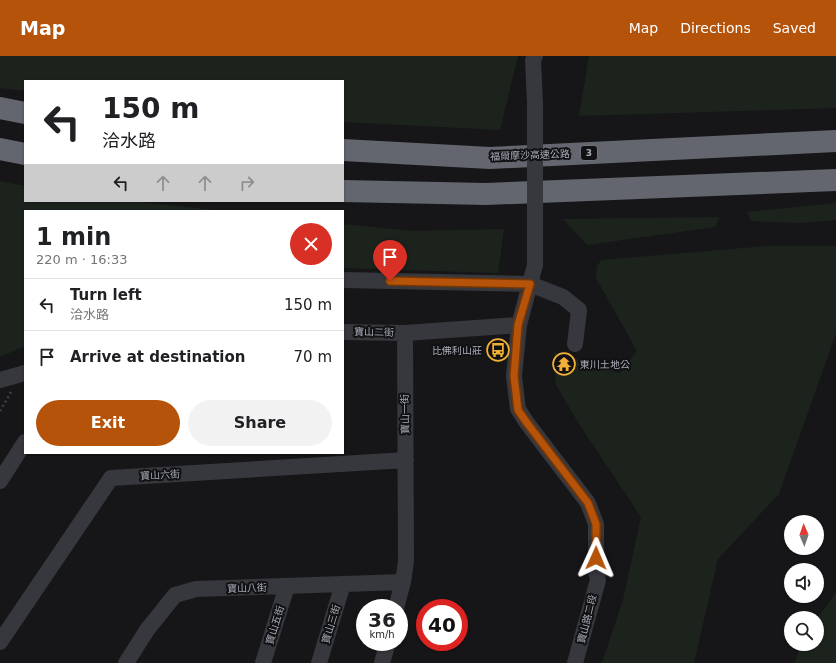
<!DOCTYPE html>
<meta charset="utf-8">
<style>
body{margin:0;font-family:"DejaVu Sans","Noto Sans TC",sans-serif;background:#f2f2f2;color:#202124;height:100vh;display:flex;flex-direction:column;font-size:15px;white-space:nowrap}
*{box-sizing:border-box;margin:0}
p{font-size:13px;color:#757577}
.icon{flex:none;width:22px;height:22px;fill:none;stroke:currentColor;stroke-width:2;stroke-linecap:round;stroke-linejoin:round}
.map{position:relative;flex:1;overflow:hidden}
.panel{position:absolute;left:24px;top:154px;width:320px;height:244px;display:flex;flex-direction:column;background:#fff;border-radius:0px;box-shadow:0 1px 3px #0004}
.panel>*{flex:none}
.hud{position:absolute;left:24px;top:24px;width:320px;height:122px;border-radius:0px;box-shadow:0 1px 3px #0004;background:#fff;color:#202124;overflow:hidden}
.needle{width:26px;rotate:358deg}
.buttons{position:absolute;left:784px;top:459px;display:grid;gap:8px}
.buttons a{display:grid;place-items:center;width:40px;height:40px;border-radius:50%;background:#fff;box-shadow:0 1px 3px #0004;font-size:20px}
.speed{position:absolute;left:356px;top:543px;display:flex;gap:8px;font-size:20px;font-weight:700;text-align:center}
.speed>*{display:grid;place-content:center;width:52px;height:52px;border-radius:50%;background:#fff;box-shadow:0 1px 3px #0004;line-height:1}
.speed small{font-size:10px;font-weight:400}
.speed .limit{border:6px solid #d22;background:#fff;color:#111}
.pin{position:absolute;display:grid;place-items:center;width:34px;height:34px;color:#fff;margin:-41px -17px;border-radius:50% 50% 50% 0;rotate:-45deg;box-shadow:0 0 4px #0007}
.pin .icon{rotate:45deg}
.me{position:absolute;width:44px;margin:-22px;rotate:1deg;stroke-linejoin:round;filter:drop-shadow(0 0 3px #0008)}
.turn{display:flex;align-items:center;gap:14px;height:84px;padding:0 12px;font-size:18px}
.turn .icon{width:52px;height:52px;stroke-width:2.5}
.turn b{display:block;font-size:28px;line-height:34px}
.lanes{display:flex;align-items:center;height:38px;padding:0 12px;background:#0003;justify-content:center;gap:20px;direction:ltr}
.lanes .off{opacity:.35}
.round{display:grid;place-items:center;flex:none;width:42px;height:42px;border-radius:21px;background:#f2f2f2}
.summary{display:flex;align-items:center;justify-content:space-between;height:68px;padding:0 12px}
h1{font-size:24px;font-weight:700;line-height:30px}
.primary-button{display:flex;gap:8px;margin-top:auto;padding:8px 12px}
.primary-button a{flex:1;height:46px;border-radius:24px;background:#b45309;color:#fff;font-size:16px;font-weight:700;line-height:46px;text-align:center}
.primary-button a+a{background:#f2f2f2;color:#202124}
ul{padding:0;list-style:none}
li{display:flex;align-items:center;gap:12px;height:52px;padding:0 12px;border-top:1px solid #e0e0e0}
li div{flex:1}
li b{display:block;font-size:15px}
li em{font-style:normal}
header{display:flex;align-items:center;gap:24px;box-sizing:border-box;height:56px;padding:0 20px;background:#b45309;color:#fff}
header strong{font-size:19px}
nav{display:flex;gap:22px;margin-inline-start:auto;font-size:14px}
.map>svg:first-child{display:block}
.green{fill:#1c231d}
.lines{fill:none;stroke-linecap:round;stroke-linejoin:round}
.path{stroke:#3d3f44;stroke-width:2.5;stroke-dasharray:2 3;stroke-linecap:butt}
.minor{stroke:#37383d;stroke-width:16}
.highway{stroke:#63666e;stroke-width:22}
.minor-bridge{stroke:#37383d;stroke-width:16}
.route-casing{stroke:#753606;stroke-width:10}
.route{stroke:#b45309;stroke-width:7}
.labels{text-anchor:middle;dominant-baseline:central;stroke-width:4;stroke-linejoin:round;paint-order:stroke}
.shield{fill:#111113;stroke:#7b7e86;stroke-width:1}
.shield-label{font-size:9px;font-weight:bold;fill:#a8adb8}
.street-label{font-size:10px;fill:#a8adb8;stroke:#111113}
.poi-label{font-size:10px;fill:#a8adb8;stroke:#111113;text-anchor:end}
</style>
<header>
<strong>Map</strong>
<nav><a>Map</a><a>Directions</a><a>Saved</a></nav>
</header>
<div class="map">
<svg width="836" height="607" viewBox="0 0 836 607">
<rect width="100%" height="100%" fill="#161618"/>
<path class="green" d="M0,0H518L500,74L343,66V25H25V35L0,32Z
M589,0H836V52L579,60Z
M0,125L25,130V145H131L224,155H25V290L0,301Z
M836,147V164L801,167L751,165L747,156Z
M720,161L715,171L587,189L563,163Z
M343,168L413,175L504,173L498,217L343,212Z
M766,190H836V277L779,438L718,503L694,607H602L623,544L641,461L579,368L556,329L554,296L620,317L637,295L596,222L597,210L601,204Z
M836,537V607H795L801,588H817V562Z"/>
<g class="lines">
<path class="path" d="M0,355L11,336"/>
<path class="minor" d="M535,0L533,4L535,47
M535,209L519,269L514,320L518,353L527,367L588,447L596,468V515L598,524L575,607
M343,224L530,228L563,241L579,254L575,288
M343,276L405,277
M0,324L25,317
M0,425L25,386
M396,552L403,526L406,505L405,277L519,269
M0,586L111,422L406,404
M126,607L147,574L175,539L196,533L403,526
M263,607L287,530
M319,607L343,528
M382,607L388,586"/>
<path class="highway" d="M0,52L25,57
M0,93L25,98
M343,94L490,102L836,85
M343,135L486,138L836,124"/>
<path class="minor-bridge" d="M535,47V209"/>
</g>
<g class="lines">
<g class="route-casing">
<path id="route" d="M390,225L530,228L518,269L514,320L518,354L527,367L588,447L596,468V502"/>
</g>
<use href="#route" class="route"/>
</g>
<defs>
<g id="bus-ring" transform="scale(1.15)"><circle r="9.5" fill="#111113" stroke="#f2b134" stroke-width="1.5"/><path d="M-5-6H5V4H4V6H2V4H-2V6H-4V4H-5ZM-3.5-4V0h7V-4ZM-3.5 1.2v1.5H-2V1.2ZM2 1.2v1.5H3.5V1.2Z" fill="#f2b134"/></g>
<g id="temple-ring" transform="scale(1.15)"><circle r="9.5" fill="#111113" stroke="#f2b134" stroke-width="1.5"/><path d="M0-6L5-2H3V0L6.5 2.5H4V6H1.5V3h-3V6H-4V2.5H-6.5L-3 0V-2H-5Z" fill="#f2b134"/></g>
</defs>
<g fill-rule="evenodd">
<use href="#bus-ring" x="498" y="294"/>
<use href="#temple-ring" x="564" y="308"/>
</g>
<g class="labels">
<rect class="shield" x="581" y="90" width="16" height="14" rx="3"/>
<g class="shield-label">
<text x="589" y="97">3</text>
</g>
<g class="street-label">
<text transform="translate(530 99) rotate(-2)">福爾摩沙高速公路</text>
<text transform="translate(374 276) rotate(1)">寶山二街</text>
<text transform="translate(405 358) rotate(-91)">寶山一街</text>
<text transform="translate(160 419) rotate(-3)">寶山六街</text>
<text transform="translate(247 532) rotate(-2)">寶山八街</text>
<text transform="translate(587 563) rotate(-76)">寶山路二段</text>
<text transform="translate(331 568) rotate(-73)">寶山三街</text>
<text transform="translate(275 569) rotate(-73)">寶山五街</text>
</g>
<g class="poi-label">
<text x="482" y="294">比佛利山莊</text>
<text x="580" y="308" text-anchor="start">東川土地公</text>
</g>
</g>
</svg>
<div class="buttons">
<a><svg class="needle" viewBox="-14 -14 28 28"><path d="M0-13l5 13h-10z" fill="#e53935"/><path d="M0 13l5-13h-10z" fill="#757577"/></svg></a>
<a><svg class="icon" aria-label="sound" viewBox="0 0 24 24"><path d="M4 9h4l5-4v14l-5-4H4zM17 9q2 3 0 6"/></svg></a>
<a><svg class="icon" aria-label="search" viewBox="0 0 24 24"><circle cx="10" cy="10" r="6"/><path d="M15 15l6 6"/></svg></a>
</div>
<div class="speed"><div>36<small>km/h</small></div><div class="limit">40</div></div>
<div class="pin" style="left:390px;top:225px;background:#d93025"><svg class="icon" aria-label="arrive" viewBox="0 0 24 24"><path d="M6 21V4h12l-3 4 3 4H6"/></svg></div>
<svg class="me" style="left:596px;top:502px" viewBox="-20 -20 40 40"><path d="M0-17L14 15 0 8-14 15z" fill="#b45309" stroke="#fff" stroke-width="4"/></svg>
<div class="hud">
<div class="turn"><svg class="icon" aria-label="left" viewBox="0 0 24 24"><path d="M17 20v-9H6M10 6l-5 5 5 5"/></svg><div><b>150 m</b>洽水路</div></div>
<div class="lanes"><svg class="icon" aria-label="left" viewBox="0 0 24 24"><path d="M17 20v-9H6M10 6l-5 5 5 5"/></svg><svg class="icon off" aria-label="ahead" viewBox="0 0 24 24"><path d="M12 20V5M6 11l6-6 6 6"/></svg><svg class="icon off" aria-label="ahead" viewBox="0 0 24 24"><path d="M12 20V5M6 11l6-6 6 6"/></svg><svg class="icon off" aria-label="right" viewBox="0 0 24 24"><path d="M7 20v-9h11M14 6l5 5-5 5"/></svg></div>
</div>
<section class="panel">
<div class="summary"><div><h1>1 min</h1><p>220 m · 16:33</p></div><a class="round" style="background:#d93025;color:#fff"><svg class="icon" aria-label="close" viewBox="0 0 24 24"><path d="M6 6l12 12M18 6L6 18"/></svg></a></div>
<ul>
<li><svg class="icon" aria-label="left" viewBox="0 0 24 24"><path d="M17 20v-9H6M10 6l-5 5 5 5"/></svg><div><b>Turn left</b><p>洽水路</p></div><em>150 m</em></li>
<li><svg class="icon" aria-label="arrive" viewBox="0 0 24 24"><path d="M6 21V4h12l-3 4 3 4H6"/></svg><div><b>Arrive at destination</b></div><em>70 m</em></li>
</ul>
<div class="primary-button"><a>Exit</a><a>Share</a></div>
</section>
</div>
